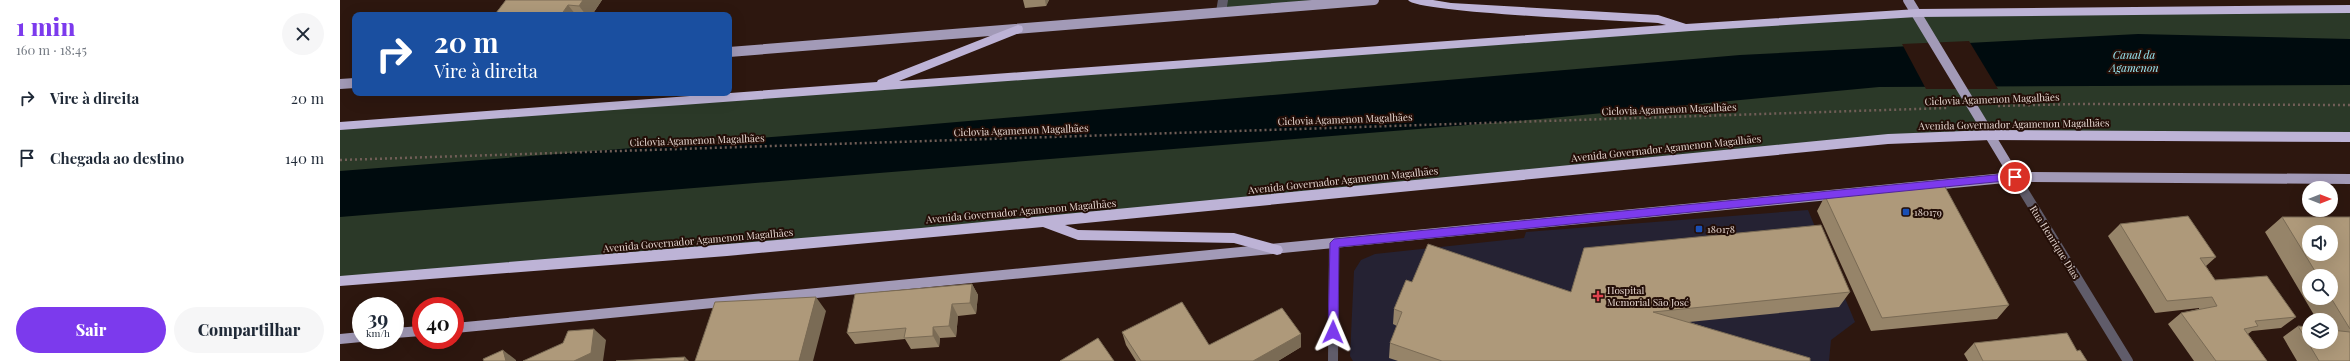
<!DOCTYPE html>
<html lang="pt">
<meta charset="utf-8">
<style>
body{margin:0;font-family:"Playfair Display",serif;background:#f6f6f7;color:#1f2937;height:100vh;display:flex;flex-direction:column;font-size:15px;white-space:nowrap}
*{box-sizing:border-box;margin:0}
p{font-size:13px;color:#747a83}
.icon{flex:none;width:22px;height:22px;fill:none;stroke:currentColor;stroke-width:2;stroke-linecap:round;stroke-linejoin:round}
.map{position:relative;flex:1;overflow:hidden}
.side{display:flex;flex-direction:column;background:#fff;width:340px}
.side>*{flex:none}
.hud{position:absolute;left:12px;top:12px;width:380px;height:84px;border-radius:8px;box-shadow:0 4px 16px #0002;background:#1a4fa0;color:#fff;overflow:hidden}
.needle{width:26px;rotate:90deg}
.fabs{position:absolute;left:1962px;top:181px;display:grid;gap:8px}
.fabs a{display:grid;place-items:center;width:36px;height:36px;border-radius:50%;background:#fff;box-shadow:0 4px 16px #0002;font-size:20px}
.speed{position:absolute;left:12px;top:297px;display:flex;gap:8px;font-size:20px;font-weight:700;text-align:center}
.speed>*{display:grid;place-content:center;width:52px;height:52px;border-radius:50%;background:#fff;box-shadow:0 4px 16px #0002;line-height:1}
.speed small{font-size:10px;font-weight:400}
.speed .limit{border:6px solid #d22;background:#fff;color:#111}
.pin{position:absolute;display:grid;place-items:center;width:34px;height:34px;color:#fff;margin:-17px;border:2px solid #fff;border-radius:50%;box-shadow:0 1px 4px #0007}
.me{position:absolute;width:44px;margin:-22px;rotate:1deg;stroke-linejoin:round;filter:drop-shadow(0 0 3px #0008)}
.turn{display:flex;align-items:center;gap:14px;height:84px;padding:0 16px;font-size:18px}
.turn .icon{width:52px;height:52px;stroke-width:2.5}
.turn b{display:block;font-size:28px;line-height:34px}
.round{display:grid;place-items:center;flex:none;width:42px;height:42px;border-radius:21px;background:#f6f6f7}
.summary{display:flex;align-items:center;justify-content:space-between;height:68px;padding:0 16px}
h1{font-size:24px;font-weight:800;line-height:30px;color:#7c3aed}
.action{display:flex;gap:8px;margin-top:auto;padding:8px 16px}
.action a{flex:1;height:46px;border-radius:24px;background:#7c3aed;color:#fff;font-size:16px;font-weight:800;line-height:46px;text-align:center}
.action a+a{background:#f6f6f7;color:#1f2937}
ul{padding:0;list-style:none}
li{display:flex;align-items:center;gap:12px;height:60px;padding:0 16px}
li div{flex:1}
li b{display:block;font-size:15px}
li em{font-style:normal}
main{display:flex;flex:1;min-height:0}
.map>svg:first-child{display:block}
.medical{fill:#252233}
.green{fill:#2b3928}
.water{fill:#000b0e}
.pier{fill:#2d170f}
.lines{fill:none;stroke-linecap:round;stroke-linejoin:round}
.path{stroke:#715e57;stroke-width:2.5;stroke-dasharray:2 3;stroke-linecap:butt}
.minor{stroke:#605c6a;stroke-width:10}
.major{stroke:#a29ab7;stroke-width:10}
.highway{fill:#bdb3d6;fill-rule:evenodd}
.wall{fill:#968469;fill-rule:evenodd}
.shaded-wall{fill:#7a6b55}
.building{fill:#ae997a;stroke:#7a6b55;fill-rule:evenodd}
.route{fill:#7c3aed;stroke:#51269a}
.transit-dot{fill:#1a4fb4;stroke:#230e07;stroke-width:1.5}
.health-dot{fill:#e0444e;stroke:#230e07;stroke-width:1.5}
.labels{text-anchor:middle;dominant-baseline:central;stroke-width:4;stroke-linejoin:round;paint-order:stroke}
.street-label{font-size:10px;fill:#e5d6d0;stroke:#230e07}
.poi-label{font-size:10px;fill:#e5d6d0;stroke:#230e07;text-anchor:start}
.water-label{font-size:11px;font-style:italic;fill:#9ae9f5;stroke:#230e07}
</style>
<main>
<section class="side">
<div class="summary"><div><h1>1 min</h1><p>160 m · 18:45</p></div><a class="round"><svg class="icon" aria-label="close" viewBox="0 0 24 24"><path d="M6 6l12 12M18 6L6 18"/></svg></a></div>
<ul>
<li><svg class="icon" aria-label="right" viewBox="0 0 24 24"><path d="M7 20v-9h11M14 6l5 5-5 5"/></svg><div><b>Vire à direita</b></div><em>20 m</em></li>
<li><svg class="icon" aria-label="arrive" viewBox="0 0 24 24"><path d="M6 21V4h12l-3 4 3 4H6"/></svg><div><b>Chegada ao destino</b></div><em>140 m</em></li>
</ul>
<div class="action"><a>Sair</a><a>Compartilhar</a></div>
</section>
<div class="map">
<svg width="2010" height="361" viewBox="0 0 2010 361">
<rect width="100%" height="100%" fill="#2d170f"/>
<path class="medical" d="M1468,210L1515,322L1491,340L1489,361H1013L1010,356L1014,271L1021,260L1035,254L1184,238L1186,232Z"/>
<path class="green" d="M883,0H1034L881,12Z
M2010,9V137L1548,139L703,222L0,281V126L1577,13Z"/>
<path class="water" d="M1798,34L2010,39V85L1539,87L1200,119L0,217V171L535,129L1400,55Z"/>
<path class="pier" d="M1629,41L1658,89H1586L1562,44Z"/>
<g class="lines">
<path class="path" d="M1658,106L1736,104L2010,105
M0,160L1607,108"/>
<path class="minor" d="M881,12L883,0
M1675,177L1788,361
M993,361L994,243"/>
<path class="major" d="M1568,0L1675,177
M389,52L1034,0
M0,84L15,83
M115,328L1675,177L2010,179
M55,333L81,331
M0,339L21,337"/>
<path class="highway" d="M1068,0H1093L1111,3L1318,15L1346,24L1577,9L2010,5V13L1577,17L1351,31L0,130V122L537,82L538,80L678,25L682,26L683,29L682,32L559,81L1326,25L1318,23C1289,21 1076,13 1068,0Z
M1650,130L2010,132V142L1650,140L1548,144L725,225L738,230L894,233L941,246L943,250L941,254L937,255L894,243L738,240L703,227L387,256L0,286V276L581,228L1548,134Z"/>
</g>
<path class="wall" d="M166,0H262L252,15H157L156,13Z
M683,0H709L706,6L685,8Z
M1485,196L1669,305L1657,319L1531,331L1477,211Z
M1942,217H2010V361H1957L1943,337L1958,326L1991,342V320H1977L1925,232ZM1969,276H1991V298H1969Z
M1780,224L1876,257L1866,266L1875,280L1956,317L1941,328L1912,331L1908,334L1927,361H1854L1828,324L1841,313L1859,309V308L1815,313L1768,236Z
M1072,282L1231,292H1510L1499,307L1349,322L1470,361H1058L1049,358L1050,343L1057,326L1053,324L1054,309Z
M632,284L638,295L636,314L618,316L616,337L600,338L599,347L571,349L565,339L515,344L507,333Z
M782,332L869,345L961,334V347L938,361H796L786,345Z
M1634,343L1737,351L1747,361H1628L1624,354Z"/>
<path class="shaded-wall" d="M243,0H262L252,15H246L239,6Z
M705,0H709L706,6Z
M228,5L236,15H221Z
M632,284L638,295L636,314L630,303Z
M476,297L486,311L473,361H459Z
M612,304L618,316L616,337L609,326Z
M593,327L600,338L599,347L593,336Z
M254,329L266,340L263,361H234Z
M961,334V347L938,361H913Z
M163,350L176,360V361H166Z
M345,357L349,361H344Z"/>
<path class="building" d="M166,0H243L239,6L228,5L221,15H179L156,13Z
M1604,185L1669,305L1542,318L1485,196Z
M1848,216L1876,257L1860,258L1875,280L1927,276L1956,317L1915,321L1918,326L1904,329L1927,361H1876L1841,313L1877,306L1872,297L1827,301L1780,224Z
M1942,217H2010V329L1991,298V276H1978ZM1969,232H1991V254H1969Z
M1481,225L1510,292L1313,312L1470,358V361H1102L1050,343L1062,312L1054,309L1066,280L1072,282L1088,244L1231,292L1244,248Z
M632,284L630,303L612,304L609,326L593,327V336L564,338L566,328L507,333L515,294Z
M476,297L459,361H355L375,302Z
M842,302L869,345L942,308L961,334L913,361H801L782,332Z
M1958,326L1969,327V342H1991V330L2010,332V361H1979Z
M254,329L251,353L234,361H183L223,343L228,331Z
M1727,333L1737,351L1740,350L1747,361H1643L1634,343Z
M758,338L774,361H720Z
M163,350L166,361H144L143,359Z
M345,357L344,361H276Z"/>
<path class="route" d="M1675,173L1679,177L1675,180L999,247L998,332L993,336L988,332L990,243L994,239Z"/>
<g class="transit-dot">
<rect x="1562" y="208" width="8" height="8" rx="2"/>
<rect x="1355" y="225" width="8" height="8" rx="2"/>
</g>
<path class="health-dot" d="M1256 290h4v4h4v4h-4v4h-4v-4h-4v-4h4z"/>
<g class="labels">
<g class="street-label">
<text transform="translate(1652 99) rotate(-2)">Ciclovia Agamenon Magalhães</text>
<text transform="translate(1329 109) rotate(-2)">Ciclovia Agamenon Magalhães</text>
<text transform="translate(1005 119) rotate(-2)">Ciclovia Agamenon Magalhães</text>
<text transform="translate(1674 124) rotate(-1)">Avenida Governador Agamenon Magalhães</text>
<text transform="translate(681 130) rotate(-2)">Ciclovia Agamenon Magalhães</text>
<text transform="translate(357 140) rotate(-2)">Ciclovia Agamenon Magalhães</text>
<text transform="translate(1326 148) rotate(-6)">Avenida Governador Agamenon Magalhães</text>
<text transform="translate(1003 180) rotate(-6)">Avenida Governador Agamenon Magalhães</text>
<text transform="translate(681 211) rotate(-5)">Avenida Governador Agamenon Magalhães</text>
<text transform="translate(358 240) rotate(-5)">Avenida Governador Agamenon Magalhães</text>
<text transform="translate(1715 242) rotate(58)">Rua Henrique Dias</text>
</g>
<g class="poi-label">
<text x="1574" y="212">180179</text>
<text x="1367" y="229">180178</text>
<text x="1267" y="290">Hospital<tspan x="1267" dy="12">Memorial São José</tspan></text>
</g>
<g class="water-label">
<text x="1794" y="54">Canal da<tspan x="1794" dy="13">Agamenon</tspan></text>
</g>
</g>
</svg>
<div class="fabs">
<a><svg class="needle" viewBox="-14 -14 28 28"><path d="M0-13l5 13h-10z" fill="#e53935"/><path d="M0 13l5-13h-10z" fill="#747a83"/></svg></a>
<a><svg class="icon" aria-label="sound" viewBox="0 0 24 24"><path d="M4 9h4l5-4v14l-5-4H4zM17 9q2 3 0 6"/></svg></a>
<a><svg class="icon" aria-label="search" viewBox="0 0 24 24"><circle cx="10" cy="10" r="6"/><path d="M15 15l6 6"/></svg></a>
<a><svg class="icon" aria-label="layers" viewBox="0 0 24 24"><path d="M12 4l9 5-9 5-9-5zM3 14l9 5 9-5"/></svg></a>
</div>
<div class="speed"><div>39<small>km/h</small></div><div class="limit">40</div></div>
<div class="pin" style="left:1675px;top:177px;background:#d93025"><svg class="icon" aria-label="arrive" viewBox="0 0 24 24"><path d="M6 21V4h12l-3 4 3 4H6"/></svg></div>
<svg class="me" style="left:993px;top:332px" viewBox="-20 -20 40 40"><path d="M0-17L14 15 0 8-14 15z" fill="#7c3aed" stroke="#fff" stroke-width="4"/></svg>
<div class="hud">
<div class="turn"><svg class="icon" aria-label="right" viewBox="0 0 24 24"><path d="M7 20v-9h11M14 6l5 5-5 5"/></svg><div><b>20 m</b>Vire à direita</div></div>
</div>
</div>
</main>
